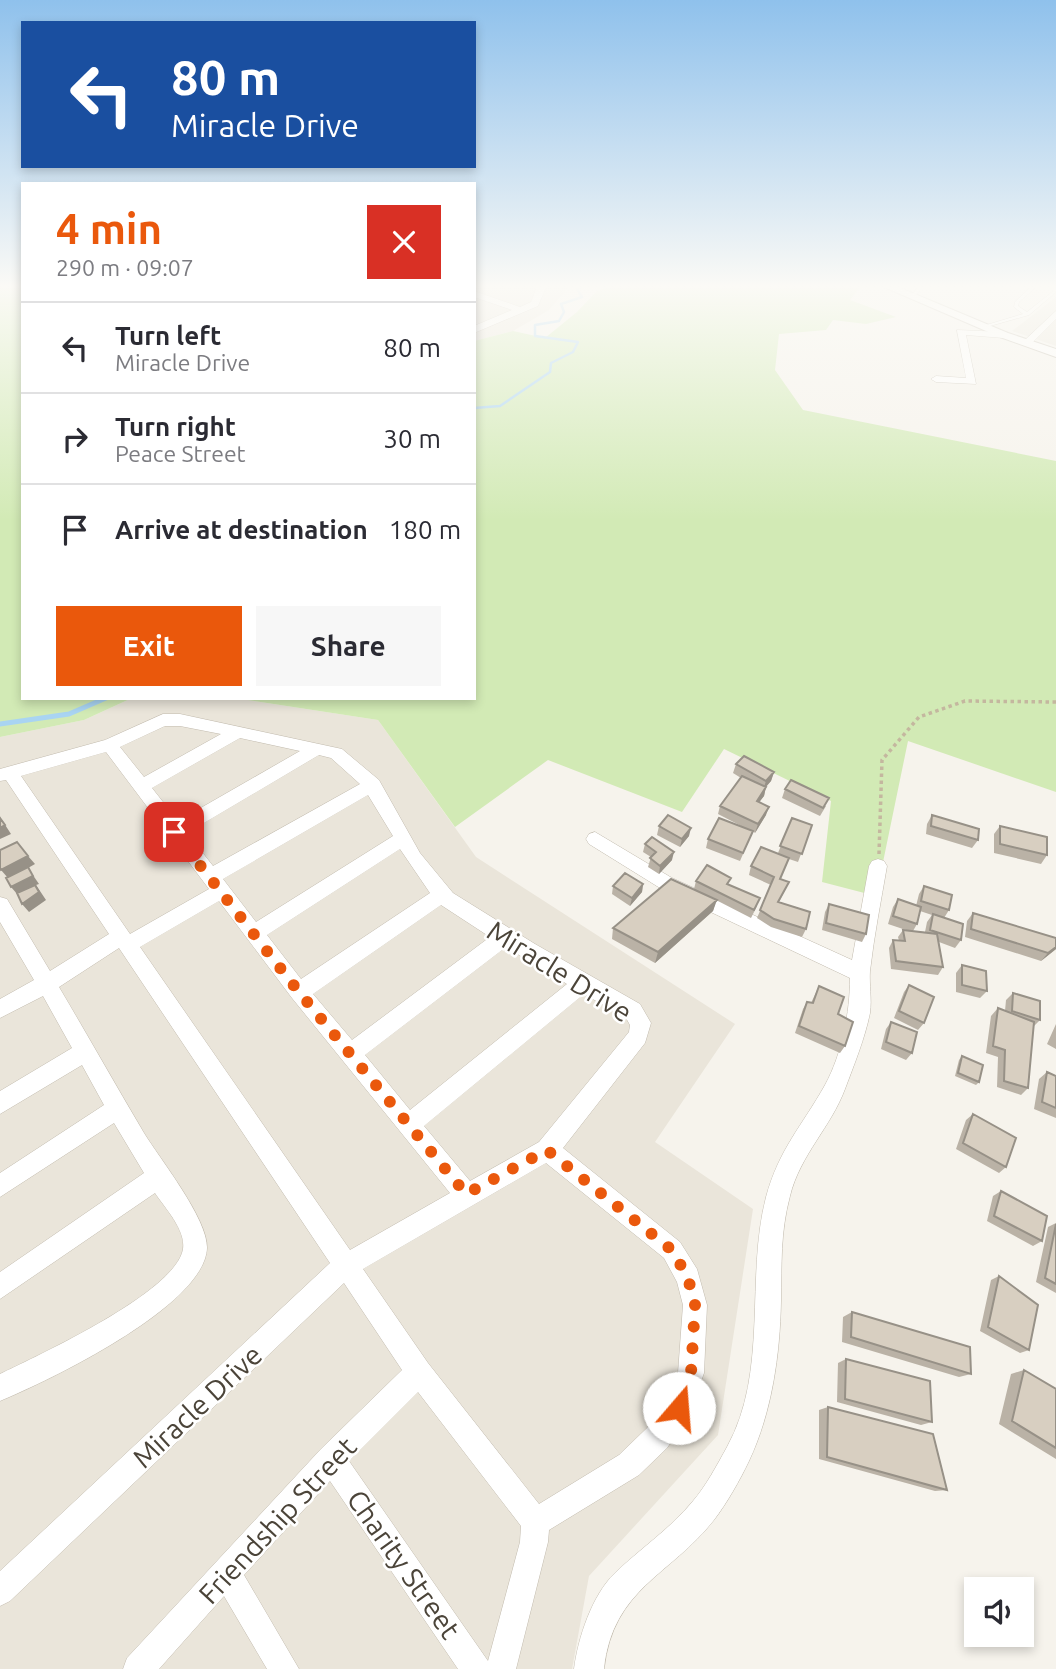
<!DOCTYPE html>
<meta charset="utf-8">
<style>
body{margin:0;font-family:Ubuntu,sans-serif;background:#f7f7f7;color:#2b2b33;height:100vh;display:flex;flex-direction:column;font-size:26px;white-space:nowrap}
*{box-sizing:border-box;margin:0}
p{font-size:23px;color:#7c7c81}
.icon{flex:none;width:38px;height:38px;fill:none;stroke:currentColor;stroke-width:2;stroke-linecap:round;stroke-linejoin:round}
.map{position:relative;flex:1;overflow:hidden}
.panel{position:absolute;left:21px;top:182px;width:455px;height:518px;display:flex;flex-direction:column;background:#fff;border-radius:0px;box-shadow:0 4px 10px #0003}
.panel>*{flex:none}
.guide{position:absolute;left:21px;top:21px;width:455px;height:147px;border-radius:0px;box-shadow:0 4px 10px #0003;background:#1a4fa0;color:#fff;overflow:hidden}
.tools{position:absolute;left:964px;top:1577px;display:grid;gap:14px}
.tools a{display:grid;place-items:center;width:70px;height:70px;border-radius:0px;background:#fff;box-shadow:0 4px 10px #0003;font-size:35px}
.pin{position:absolute;display:grid;place-items:center;width:60px;height:60px;color:#fff;margin:-30px;border-radius:14px;box-shadow:0 4px 10px #0006}
.me{position:absolute;width:77px;margin:-38px;rotate:18deg;stroke-linejoin:round;filter:drop-shadow(0 0 5px #0008)}
.turn{display:flex;align-items:center;gap:24px;height:147px;padding:0 35px;font-size:32px}
.turn .icon{width:91px;height:91px;stroke-width:2.5}
.turn b{display:block;font-size:49px;line-height:60px}
.round{display:grid;place-items:center;flex:none;width:74px;height:74px;border-radius:0px;background:#f7f7f7}
.head{display:flex;align-items:center;justify-content:space-between;height:119px;padding:0 35px}
h1{font-size:42px;font-weight:700;line-height:52px;color:#ea580c}
.button{display:flex;gap:14px;margin-top:auto;padding:14px 35px}
.button a{flex:1;height:80px;border-radius:0px;background:#ea580c;color:#fff;font-size:28px;font-weight:700;line-height:80px;text-align:center}
.button a+a{background:#f7f7f7;color:#2b2b33}
ul{padding:0;list-style:none}
li{display:flex;align-items:center;gap:21px;height:91px;padding:0 35px;border-top:2px solid #e1e1e2}
li div{flex:1}
li b{display:block;font-size:26px}
li em{font-style:normal}
.map>svg:first-child{display:block}
.residential{fill:#eae5da}
.green{fill:#d2eab5}
.lines{fill:none;stroke-linecap:round;stroke-linejoin:round}
.stream-far1{stroke:#a9d4f2;stroke-width:2.5}
.stream{stroke:#a9d4f2;stroke-width:5}
.service-casing{stroke:#c2bbae;stroke-width:1}
.minor-casing{stroke:#c2bbae;stroke-width:1}
.tertiary-casing{stroke:#c2bbae;stroke-width:2}
.path{stroke:#c4b79f;stroke-width:3.5;stroke-dasharray:3.5 3.5;stroke-linecap:butt}
.service{fill:#fff;fill-rule:evenodd}
.minor{fill:#fff;fill-rule:evenodd}
.tertiary{fill:#fff;fill-rule:evenodd}
.wall{fill:#bab2a6;fill-rule:evenodd}
.shaded-wall{fill:#979187}
.building{fill:#d8cfc1;stroke:#979187;stroke-width:2}
.route{stroke:#ea580c;stroke-width:12;stroke-dasharray:0 21.6}
.labels{text-anchor:middle;dominant-baseline:central;stroke-width:5;stroke-linejoin:round;paint-order:stroke}
.near-street-label{font-size:28px;fill:#4b4439;stroke:#fff}
</style>
<div class="map">
<svg width="1056" height="1669" viewBox="0 0 1056 1669">
<rect width="100%" height="100%" fill="#f6f3ec"/>
<path class="residential" d="M474,287H569L549,310L513,331L474,341Z
M1056,297V346L1012,331Z
M132,698H234L378,720L476,857L735,1024L655,1142L753,1209L718,1435L589,1576L572,1669H0V737L84,720Z"/>
<path class="green" d="M0,287H23V698H132L84,720L0,737Z
M609,287H860L850,300L896,317L866,324L833,320L826,330L779,334L775,370L803,410L1056,461V792L908,741L876,896L822,882L831,801L724,749L682,812L548,760L455,827L378,720L234,698H474V341L513,331L545,338L577,312L597,291Z"/>
<g class="lines">
<path class="stream-far1" d="M474,408L500,406L550,372L551,363L573,352L578,342L535,336V325L559,321L564,312L561,304L582,297L577,289L581,287"/>
<path class="stream" d="M0,724L69,714L106,698"/>
<g class="service-casing">
<path id="service" d="M918,287H922L915,297H911Z
M1031,287H1036L1019,302L1018,306L1027,312L1056,289V292L1029,315L983,328V326L1023,314L1014,307L1015,302Z"/>
</g>
<g class="minor-casing">
<path id="minor" d="M537,287H546L538,306L474,333V326L512,310L474,297V291L520,307L531,302Z
M1056,311V319L1030,345H1024V341Z
M957,330L1004,332L1009,335L1004,338L966,335L976,384L936,382L931,379L936,376L966,378Z
M163,714H180L342,749L379,780L420,853L453,893L535,944L640,1004L651,1023L645,1043L563,1148L680,1242L697,1269L707,1305L704,1373L688,1417L667,1448L639,1475L549,1530L548,1542L516,1669H458L330,1481L244,1575L299,1669H267L224,1596L159,1669H123L127,1658L321,1449L402,1370L344,1283L10,1601L0,1606V1571L330,1263L119,948L59,987C88,1036 115,1084 144,1133C160,1159 208,1219 207,1248C205,1306 48,1381 0,1401V1374C39,1355 176,1292 183,1249C186,1230 165,1208 155,1193L0,1299V1272L144,1173L114,1123L0,1197V1173L104,1105L82,1065L0,1114V1091L72,1048L43,996L0,1018V999L34,980L0,922V897L7,899L50,971L109,934L6,780L0,781V769L105,740ZM165,726H180L221,734L144,777L120,747ZM240,738L300,751L178,821L152,788ZM106,752L209,889L130,934L21,776ZM319,755L331,758L360,784L213,866L187,833ZM368,795L393,836L256,922L223,879ZM400,849L430,893L301,979L267,935ZM219,901L292,998L450,1193L350,1250L140,947ZM441,905L490,937L352,1040L313,994ZM506,947L567,984L410,1110L365,1055ZM584,994L626,1018L630,1025L629,1032L539,1142L470,1181L424,1126ZM546,1163L664,1258L677,1282L683,1305L678,1373L669,1400L647,1428L619,1455L539,1504L428,1363L363,1269ZM418,1392L521,1526L520,1542L488,1661L349,1461Z
M595,832L672,878L852,960L869,866L872,861L878,859L884,861L887,866C881,901 874,936 870,971C869,984 872,999 870,1013C865,1038 854,1065 845,1089C831,1127 800,1155 790,1196C780,1234 782,1263 781,1301C780,1355 772,1412 749,1461C740,1480 727,1503 714,1520C670,1576 613,1588 604,1669H574C578,1638 592,1595 615,1573C641,1548 670,1529 693,1501C706,1486 717,1465 727,1447C769,1371 745,1278 766,1197C779,1149 802,1126 825,1085C842,1054 850,1012 850,978L660,888L589,844L586,839L589,834Z"/>
</g>
<g class="tertiary-casing">
<path id="tertiary" d="M884,287H898L1008,333L1056,349V357L1000,337Z"/>
</g>
<path class="path" d="M879,854L882,760L919,717L965,701L1056,702"/>
<use href="#service" class="service"/>
<use href="#minor" class="minor"/>
<use href="#tertiary" class="tertiary"/>
</g>
<path class="wall" d="M736,764L774,772L771,781L766,787L764,796L759,802L766,815L755,833L753,831L740,861L706,848L708,839L747,829L718,814L720,806L741,778L733,773Z
M785,789L826,806L820,816L782,798Z
M932,815L978,840L972,848L926,834L927,824Z
M792,818L812,825L798,862L789,859L780,879L789,882L779,902L806,929L802,937L771,927L757,918L771,885L749,875L751,866L778,853Z
M659,826L689,836L680,847L657,835Z
M1000,826L1047,855L1041,864L994,853V834Z
M645,844L672,860L659,874L648,867L651,857L643,852Z
M696,881L729,884L757,906L751,918L716,900L713,911L655,963L612,939L613,928L694,889Z
M643,884L642,892L630,906L612,894L613,886Z
M924,886L949,910L944,918L961,940L955,948L939,942L943,967L938,975L891,969L889,948L893,940L899,941L898,937L903,930H906L888,924L893,907L898,899L916,906L919,894ZM920,911L932,915L927,922L925,932L913,931L917,924Z
M829,904L866,934L862,942L822,930L825,912Z
M973,913L1056,938V949L1041,961L965,937L967,921Z
M962,965L987,991L980,998L956,992V973Z
M909,985L924,1023L918,1030L894,1018L904,992Z
M819,986L838,1014L845,1046L840,1053L795,1033L803,1009L807,1002L811,1003Z
M1013,993L1040,1020L1033,1027L1028,1088L1021,1095L997,1087L998,1057L986,1053L991,1016L998,1008L1005,1011L1006,1000Z
M891,1022L912,1053L906,1060L881,1049L886,1029Z
M1056,1024V1049L1047,1044Z
M962,1056L979,1082L976,1085L955,1076L959,1060Z
M1047,1072L1056,1076V1118L1034,1109L1039,1079Z
M973,1114L1006,1167L999,1173L956,1149L966,1120Z
M1001,1191L1042,1241L1033,1246L987,1221L993,1196Z
M1056,1223V1293L1036,1282L1048,1227Z
M999,1276L1029,1350L1020,1353L980,1331L991,1280Z
M852,1312L971,1374L959,1377L842,1342L843,1317Z
M846,1359L932,1422L921,1425L837,1402L838,1363Z
M1024,1370L1056,1389V1459L999,1424L1011,1374Z
M828,1407L947,1490L935,1491L819,1459V1410Z"/>
<path class="shaded-wall" d="M774,772L771,781L763,790L766,781Z
M766,787L764,796L754,809L757,801Z
M769,807L766,815L755,833L758,824Z
M0,817L11,834L0,839Z
M691,828L689,836L680,847L682,839Z
M674,852L672,860L659,874L660,866Z
M28,856L35,864L28,868L39,884L36,885L46,900L29,912L22,904L36,886L18,895L11,887L8,878L1,870Z
M643,884L642,892L630,906L632,898Z
M717,900L713,911L655,963L658,952Z
M1056,947V949L1041,961L1048,953Z"/>
<path class="building" d="M744,756L774,772L766,781L736,764Z
M742,776L766,787L757,801L769,807L758,824L720,806Z
M791,780L829,798L823,808L785,789Z
M668,815L691,828L682,839L659,826Z
M932,815L979,829L978,840L931,826Z
M0,818L5,825L0,828Z
M719,818L753,831L743,853L708,839Z
M792,818L812,825L802,854L780,846Z
M1000,826L1047,837V855L1000,844Z
M652,837L674,852L660,866L650,858L656,852L645,844Z
M17,842L28,856L1,870L0,868V850Z
M761,847L789,858L780,879L789,882L778,902L810,912L806,929L774,919L760,910L774,877L751,866Z
M707,865L731,878L727,884L760,898L754,910L696,881Z
M28,867L33,876L11,887L6,878Z
M625,873L643,884L632,898L613,886Z
M671,879L717,900L658,952L613,928Z
M35,885L39,892L22,904L17,893Z
M924,886L952,895L949,910L921,901Z
M898,899L921,907L917,924L893,916Z
M829,904L869,915L866,934L826,923Z
M973,913L1056,938V947L1048,953L971,929Z
M933,914L963,924L961,940L930,930Z
M903,930L937,934L943,967L896,961L893,940L905,941Z
M962,965L986,971L987,991L962,985Z
M909,985L934,997L924,1023L899,1011Z
M819,986L844,997L838,1014L853,1022L845,1046L799,1026L807,1002L813,1003Z
M1013,993L1040,1001V1020L1012,1011Z
M998,1008L1034,1022L1028,1088L1004,1081L1005,1050L993,1046Z
M891,1022L917,1032L912,1053L886,1042Z
M962,1056L983,1065L979,1082L958,1073Z
M1047,1072L1056,1076V1108L1042,1102Z
M973,1114L1016,1138L1006,1167L963,1143Z
M1001,1191L1047,1216L1042,1241L994,1216Z
M1056,1224V1284L1045,1278Z
M999,1276L1038,1305L1029,1350L988,1327Z
M852,1312L970,1347L971,1374L851,1337Z
M846,1359L930,1381L932,1422L845,1399Z
M1024,1370L1056,1389V1448L1012,1421Z
M828,1407L933,1434L947,1490L827,1457Z"/>
<linearGradient id="sky" x2="0" y2="1"><stop stop-color="#8fc1ec"/><stop offset="0.55" stop-color="#fbfaf6"/><stop offset="1" stop-color="#fbfaf6" stop-opacity="0"/></linearGradient>
<rect width="1056" height="521" fill="url(#sky)"/>
<g class="lines">
<path class="route" d="M174,832L299,992L466,1194L547,1150L672,1250L688,1278L695,1305L691,1373L679,1408"/>
</g>
<g class="labels">
<g class="near-street-label">
<text transform="translate(560 971) rotate(32)">Miracle Drive</text>
<text transform="translate(197 1406) rotate(-43)">Miracle Drive</text>
<text transform="translate(277 1520) rotate(-47)">Friendship Street</text>
<text transform="translate(404 1564) rotate(55)">Charity Street</text>
</g>
</g>
</svg>
<div class="tools">
<a><svg class="icon" aria-label="sound" viewBox="0 0 24 24"><path d="M4 9h4l5-4v14l-5-4H4zM17 9q2 3 0 6"/></svg></a>
</div>
<div class="pin" style="left:174px;top:832px;background:#d93025"><svg class="icon" aria-label="arrive" viewBox="0 0 24 24"><path d="M6 21V4h12l-3 4 3 4H6"/></svg></div>
<svg class="me" style="left:679px;top:1408px" viewBox="-20 -20 40 40"><circle r="19" fill="#fff"/><path d="M0-13L10 11 0 6-10 11z" fill="#ea580c"/></svg>
<div class="guide">
<div class="turn"><svg class="icon" aria-label="left" viewBox="0 0 24 24"><path d="M17 20v-9H6M10 6l-5 5 5 5"/></svg><div><b>80 m</b>Miracle Drive</div></div>
</div>
<section class="panel">
<div class="head"><div><h1>4 min</h1><p>290 m · 09:07</p></div><a class="round" style="background:#d93025;color:#fff"><svg class="icon" aria-label="close" viewBox="0 0 24 24"><path d="M6 6l12 12M18 6L6 18"/></svg></a></div>
<ul>
<li><svg class="icon" aria-label="left" viewBox="0 0 24 24"><path d="M17 20v-9H6M10 6l-5 5 5 5"/></svg><div><b>Turn left</b><p>Miracle Drive</p></div><em>80 m</em></li>
<li><svg class="icon" aria-label="right" viewBox="0 0 24 24"><path d="M7 20v-9h11M14 6l5 5-5 5"/></svg><div><b>Turn right</b><p>Peace Street</p></div><em>30 m</em></li>
<li><svg class="icon" aria-label="arrive" viewBox="0 0 24 24"><path d="M6 21V4h12l-3 4 3 4H6"/></svg><div><b>Arrive at destination</b></div><em>180 m</em></li>
</ul>
<div class="button"><a>Exit</a><a>Share</a></div>
</section>
</div>
